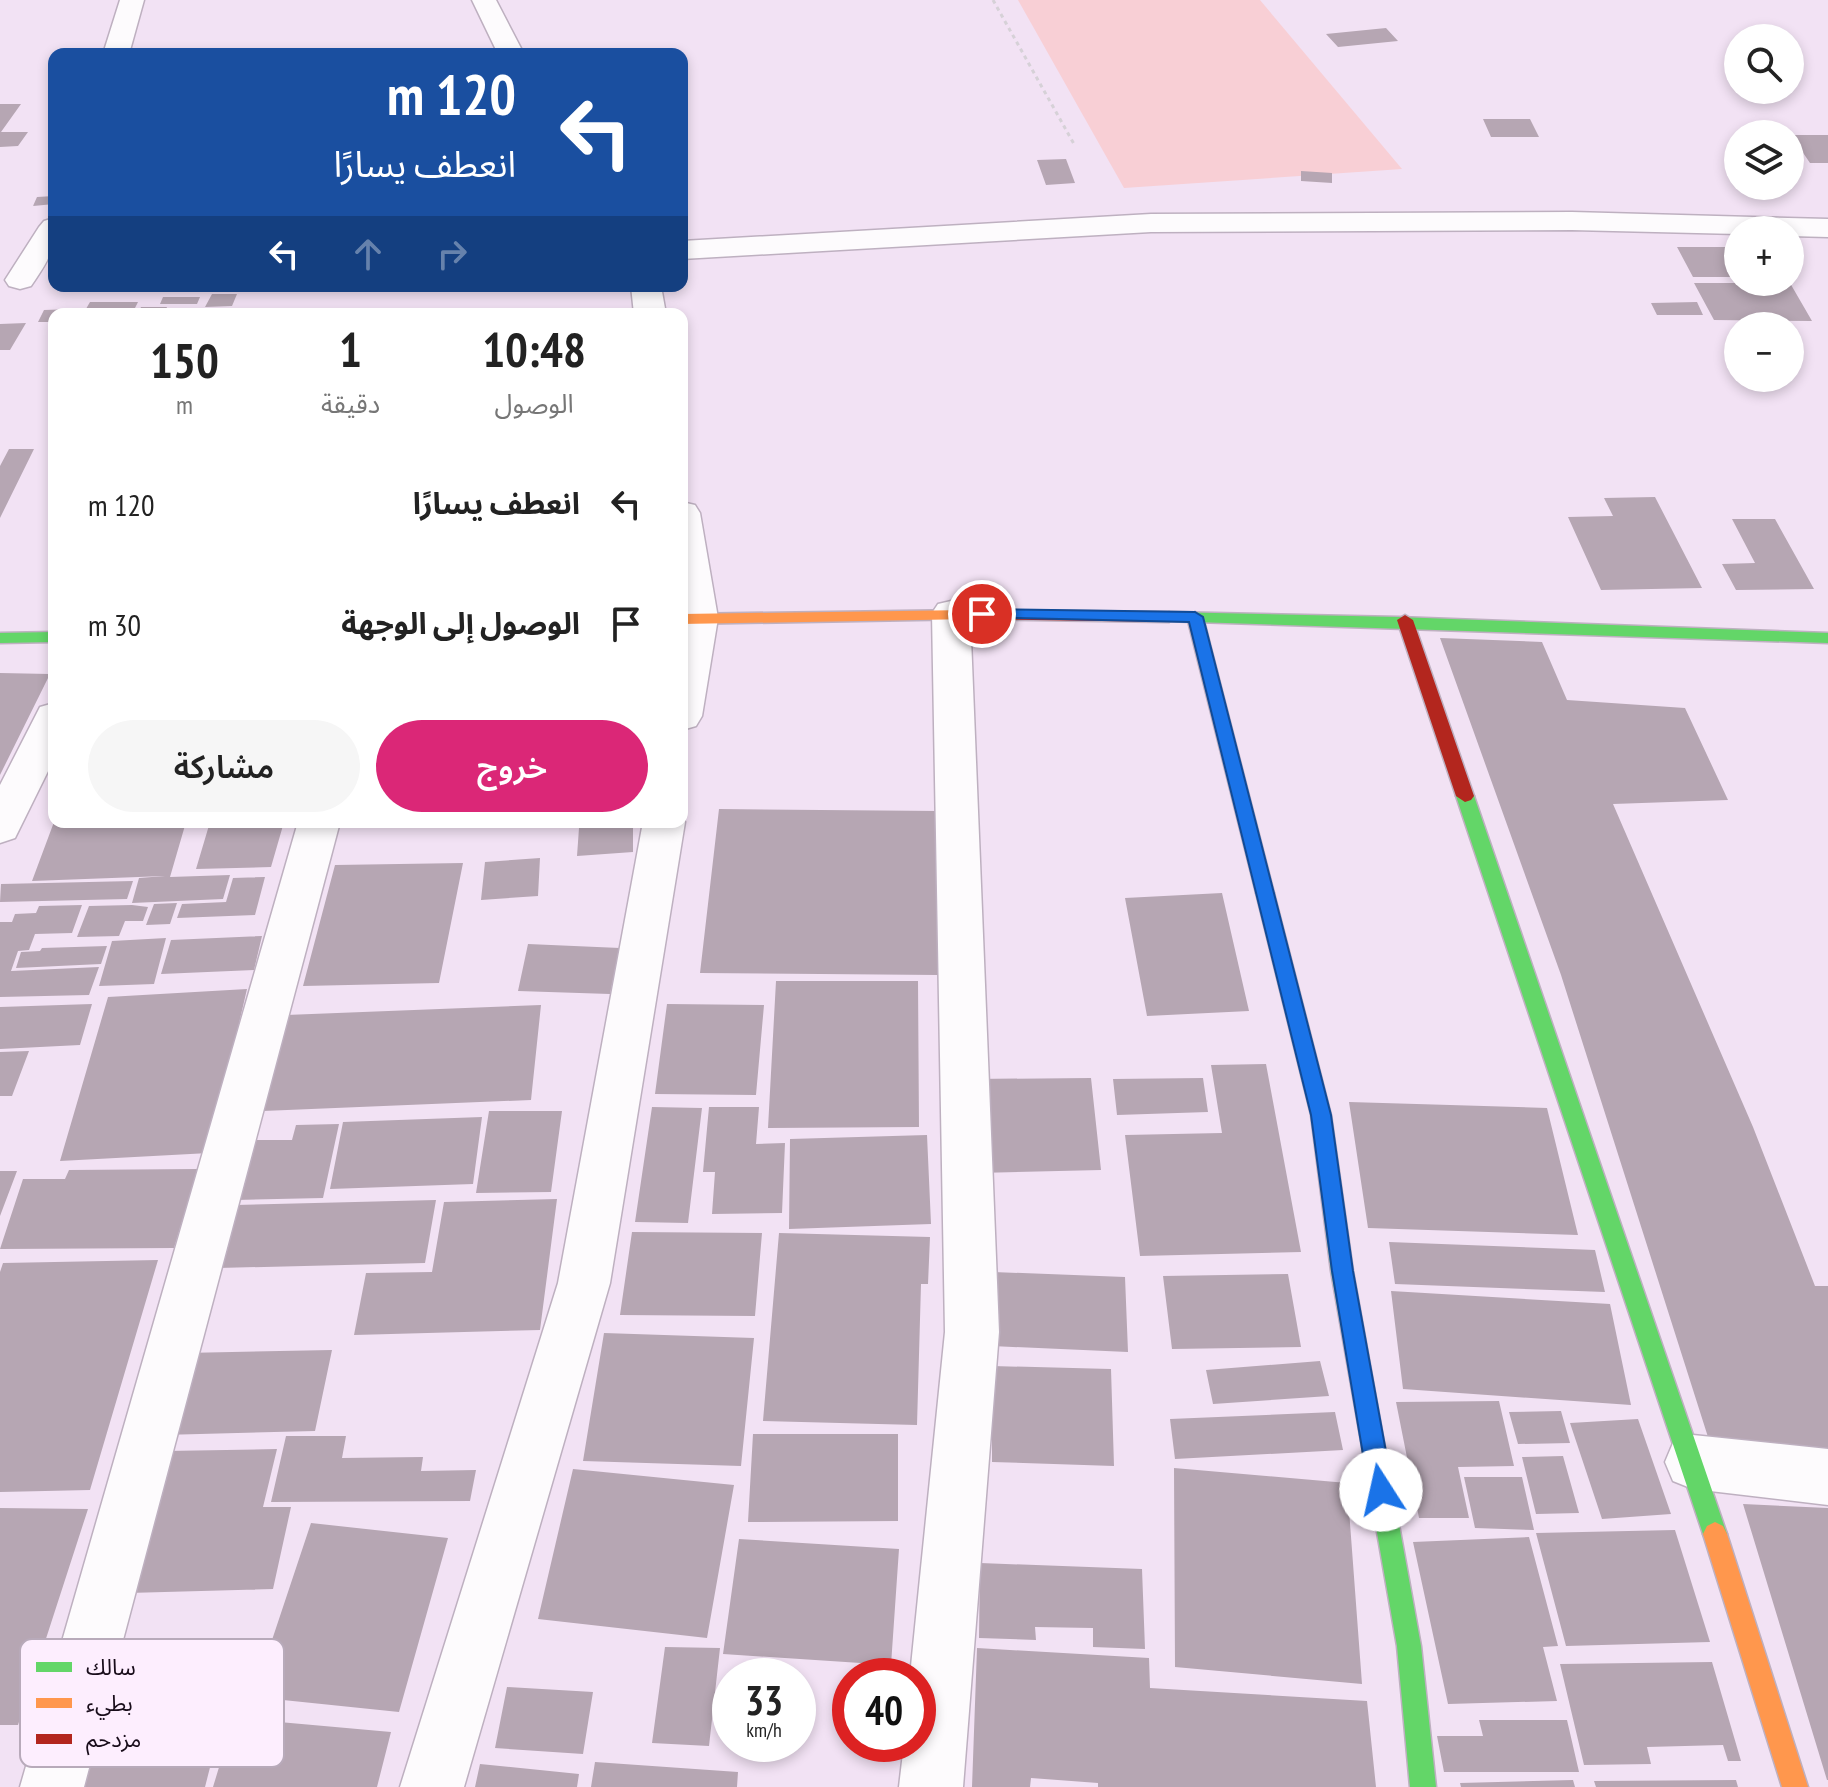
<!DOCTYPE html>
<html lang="ar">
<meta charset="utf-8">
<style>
body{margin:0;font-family:"PT Sans Narrow","Noto Sans Arabic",sans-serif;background:#f6f6f6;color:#222;direction:rtl;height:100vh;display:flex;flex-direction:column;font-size:30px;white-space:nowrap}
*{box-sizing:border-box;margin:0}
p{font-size:26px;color:#767676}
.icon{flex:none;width:44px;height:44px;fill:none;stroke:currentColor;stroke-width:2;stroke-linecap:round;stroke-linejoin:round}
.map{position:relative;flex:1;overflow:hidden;direction:ltr}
.sheet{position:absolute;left:48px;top:308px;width:640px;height:520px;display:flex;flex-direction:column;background:#fff;border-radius:16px;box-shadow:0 4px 12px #0003;direction:rtl}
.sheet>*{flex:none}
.hud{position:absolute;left:48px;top:48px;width:640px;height:244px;border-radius:16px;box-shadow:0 4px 12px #0003;direction:rtl;background:#1a4fa0;color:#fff;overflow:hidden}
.controls{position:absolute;left:1724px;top:24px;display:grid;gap:16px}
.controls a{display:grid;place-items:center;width:80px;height:80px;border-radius:50%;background:#fff;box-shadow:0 4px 12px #0003;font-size:40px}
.speed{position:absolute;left:712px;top:1658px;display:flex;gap:16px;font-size:40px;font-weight:700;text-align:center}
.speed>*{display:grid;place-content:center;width:104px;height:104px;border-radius:50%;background:#fff;box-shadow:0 4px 12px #0003;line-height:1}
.speed small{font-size:20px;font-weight:400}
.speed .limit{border:12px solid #d22;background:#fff;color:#111}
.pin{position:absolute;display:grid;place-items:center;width:68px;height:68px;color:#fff;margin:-34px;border:4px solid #fff;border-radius:50%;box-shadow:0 2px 8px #0007}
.me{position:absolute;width:88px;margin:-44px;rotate:350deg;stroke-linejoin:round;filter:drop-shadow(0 0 6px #0008)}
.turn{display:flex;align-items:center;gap:28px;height:168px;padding:0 40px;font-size:36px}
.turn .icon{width:104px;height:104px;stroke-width:2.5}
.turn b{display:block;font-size:56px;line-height:68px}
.lanes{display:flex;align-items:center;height:76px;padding:0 40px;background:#0003;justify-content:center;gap:40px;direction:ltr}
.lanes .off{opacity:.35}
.eta{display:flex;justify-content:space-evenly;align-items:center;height:136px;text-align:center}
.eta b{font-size:48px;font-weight:600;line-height:56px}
.button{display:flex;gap:16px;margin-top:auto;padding:16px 40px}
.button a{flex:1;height:92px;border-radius:48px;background:#db2777;color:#fff;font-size:32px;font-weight:600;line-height:92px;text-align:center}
.button a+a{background:#f6f6f6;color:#222}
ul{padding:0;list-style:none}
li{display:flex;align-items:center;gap:24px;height:120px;padding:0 40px}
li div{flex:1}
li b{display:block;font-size:30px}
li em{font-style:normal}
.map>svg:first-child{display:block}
.green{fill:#f8cfd5}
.building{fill:#b6a6b3}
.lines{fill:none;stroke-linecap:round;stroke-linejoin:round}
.street-casing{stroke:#beb0c0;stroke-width:3}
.fast-casing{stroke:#beb0c0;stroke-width:3}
.slow-casing{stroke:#beb0c0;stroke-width:3}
.jam-casing{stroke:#beb0c0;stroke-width:3}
.path{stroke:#d6d1d7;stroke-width:3;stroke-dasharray:4 4;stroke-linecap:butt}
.street{fill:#fdfbfd;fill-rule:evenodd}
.fast{fill:#63d668;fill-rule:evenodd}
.slow{fill:#ff974d;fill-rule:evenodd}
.jam{fill:#b3261e;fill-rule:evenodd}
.route{fill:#1a73e8;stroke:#114b97;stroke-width:2}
.key{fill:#fdeefe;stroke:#b8aaba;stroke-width:2}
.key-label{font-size:22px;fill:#180c1a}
</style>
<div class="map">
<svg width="1828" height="1787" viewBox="0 0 1828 1787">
<rect width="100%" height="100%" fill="#f2e2f4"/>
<path class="green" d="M1018,0H1260L1402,169L1124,188Z"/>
<path class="building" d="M1386,28L1398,41L1338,47L1326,34Z
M0,104H21L1,132H28L18,146L0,147Z
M1483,119H1530L1539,137H1491Z
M1791,135H1828V163H1810Z
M1066,159L1075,183L1046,185L1037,160Z
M1301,171L1332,173V183L1301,181Z
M54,196V204L33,206L37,197Z
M1677,247H1738V277H1693Z
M1694,283H1790L1812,321L1714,320Z
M212,294H237L232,306L205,307Z
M163,297H200L197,304H160Z
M90,302H138L132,314H83Z
M1697,302L1703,315H1657L1651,303Z
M141,307H167L164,314H138Z
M75,309L73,314H54V322H38L44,310Z
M26,323L10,350H0V324Z
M9,449H34L0,518V466Z
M1655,497L1702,588L1601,590L1568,517L1613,516L1604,498Z
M1732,519H1775L1814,589L1736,590L1722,564L1755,563Z
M1440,638L1542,642L1567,700L1685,708L1728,800L1613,804L1753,1127L1815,1286H1828V1450L1708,1437L1561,975Z
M0,673L50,674L0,775Z
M719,809L939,811L938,975L700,973Z
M54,822H186L170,877L230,875L223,899L132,903L139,878L165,876L32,881Z
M210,822H284L271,867L196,869Z
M633,825V852L577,856L579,828Z
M540,858L538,896L481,900L485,862Z
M463,863L439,983L303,986L335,865Z
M265,877L255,915L177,918L182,904L226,902L233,878Z
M133,881L127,899L0,902L1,884Z
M1222,893L1249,1011L1147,1016L1125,898Z
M177,903L170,924L146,925L154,904Z
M82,905L72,933L35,934L29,950L18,951L11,971L99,967L89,995L0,997V922H12L15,914L36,913L39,906Z
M132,905L148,907L143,921H125L119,936L77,937L89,906Z
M262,936L254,970L161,974L171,940Z
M166,938L154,984L99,986L112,941Z
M528,944L620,948L610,994L518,991Z
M107,946L101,964L16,968L21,952L40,951L42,948Z
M776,981H918L919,1127L768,1128Z
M247,989L209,1153L60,1161L108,997Z
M92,1004L80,1045L0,1049V1007Z
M667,1004L764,1005L756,1095L655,1094Z
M541,1005L531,1100L263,1111L286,1015Z
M29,1051L12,1096H0V1052Z
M1266,1064L1301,1252L1140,1256L1125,1135L1222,1133L1211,1065Z
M1091,1078L1101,1170L978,1173L974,1079Z
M1203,1078L1208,1112L1117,1115L1113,1079Z
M1349,1102L1547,1108L1578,1235L1368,1228Z
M652,1107L702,1108L688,1223L635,1222Z
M709,1107H759L756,1144L785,1143L782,1213L712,1214L715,1172H703Z
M489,1111H562L551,1192L476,1193Z
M482,1117L473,1184L330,1189L343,1122Z
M339,1124L323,1198L236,1200L251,1140H292L296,1125Z
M927,1135L931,1224L789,1229L790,1139Z
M198,1169L174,1248L0,1249L23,1179H65L69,1170Z
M0,1171H17L0,1216Z
M557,1199L540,1330L354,1335L366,1273L432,1272L444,1202Z
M436,1200L425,1263L218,1268L235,1205Z
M632,1232L762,1233L755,1316L620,1315Z
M779,1233L930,1237L928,1284H921L917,1425L763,1421Z
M1389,1242L1595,1250L1605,1292L1395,1284Z
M158,1260L90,1490L0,1492V1272L3,1263Z
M993,1272L1125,1277L1128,1352L992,1346Z
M1288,1274L1301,1347L1172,1349L1163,1276Z
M1391,1291L1610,1304L1631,1405L1403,1389Z
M604,1333L754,1338L741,1466L583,1461Z
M332,1350L315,1431L162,1435L184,1353Z
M1320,1361L1329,1396L1213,1404L1206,1370Z
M992,1366L1111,1369L1114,1466L992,1462Z
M1499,1401L1514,1466L1458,1467L1469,1518H1419L1396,1402Z
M1561,1411L1570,1443L1518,1444L1509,1412Z
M1335,1412L1343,1450L1175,1459L1170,1419Z
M1638,1419L1671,1514L1602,1519L1570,1423Z
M753,1434H898V1521L748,1522Z
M286,1436H346L342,1458L423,1457L421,1471L476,1470L470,1501L271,1502Z
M277,1449L263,1507H291L273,1589L128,1593L166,1451Z
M1563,1456L1579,1513L1536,1514L1522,1457Z
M1174,1468L1347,1483L1362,1684L1175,1667Z
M573,1469L734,1485L707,1638L538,1619Z
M1464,1477H1522L1534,1530L1475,1528Z
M1743,1504L1828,1508V1780H1827Z
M0,1508L88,1509L18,1725H0Z
M311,1523L448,1538L399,1712L253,1697Z
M1675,1530L1710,1642L1566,1646L1536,1533Z
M1529,1537L1558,1646L1543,1647L1557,1701L1448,1704L1413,1542Z
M739,1539L899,1549L891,1665L723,1654Z
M980,1563L1142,1569L1145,1649L1093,1647V1628L1035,1627L1036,1640L979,1638Z
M665,1647L720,1648L709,1746L652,1743Z
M977,1648L1149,1658L1150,1688L1367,1701L1376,1787H1098V1783L1031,1778L1030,1787H972Z
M1712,1662L1741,1761H1728L1723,1745L1647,1747L1651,1764L1584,1765L1560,1664Z
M114,1686L230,1689L205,1787H84Z
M507,1687L593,1692L583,1754L495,1748Z
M234,1718L391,1732L377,1787H213Z
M1479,1720H1567L1579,1772H1444L1437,1736H1483Z
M595,1762L738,1772L737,1787H591Z
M480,1764L579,1774L577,1787H475Z
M1573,1780L1575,1787H1461L1460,1783Z
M1736,1780L1738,1787H1596L1594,1781Z"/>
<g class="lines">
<g class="street-casing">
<path id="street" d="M120,0H144L129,54H103Z
M472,0H496L524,54H498Z
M1572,212L1828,219V237L1790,236V230H1738V234L1572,230L1151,232L682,259V241L1151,214Z
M54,218C54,253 50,258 31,286L20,289L9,286L5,280L39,227L44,221Z
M631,286H661L666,314H634Z
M682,502L695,505L700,513L718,618L702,716L696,726L682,730Z
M951,601L964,604L970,613L999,1332L963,1787H899L904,1744H918V1676H910L945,1332L932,613L938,604Z
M54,703V759L15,838L0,843V785L40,707Z
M682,816L685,822L610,1283L464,1787H400L558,1283L643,822H682Z
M298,822H340L84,1787H20Z
M1693,1435L1828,1449V1505L1693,1489L1673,1481L1665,1462L1673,1443Z"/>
</g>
<g class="fast-casing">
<path id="fast" d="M1169,612L1398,617L1828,633V643L1164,621L1161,617Z
M54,632V642L0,643V633Z
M1465,790L1474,796L1727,1534L1723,1542L1715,1546L1707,1542L1703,1534L1456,796Z
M1265,886L1274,893L1331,1115L1353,1271L1421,1646L1436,1787H1410L1397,1646L1331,1271L1311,1115L1256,893Z"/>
</g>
<g class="slow-casing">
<path id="slow" d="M968,610L976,615L973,619L682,624V614Z
M1195,612L1203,617L1274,893L1265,900L1256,893L1187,617Z
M1715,1522L1723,1526L1727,1534L1808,1787H1782L1703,1534L1707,1526Z"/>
</g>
<g class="jam-casing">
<path id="jam" d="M968,610L1169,612L1177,617L1169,622L963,619L960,615Z
M1405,615L1413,620L1474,796L1471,800L1465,802L1456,796L1397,620Z"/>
</g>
<path class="path" d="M993,0L1074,144"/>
<use href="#street" class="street"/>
<use href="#fast" class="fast"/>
<use href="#slow" class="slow"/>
<use href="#jam" class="jam"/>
</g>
<path class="route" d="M982,609L1195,612L1203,617L1331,1115L1353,1271L1393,1490L1389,1498L1381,1502L1373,1498L1369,1490L1332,1271L1311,1115L1189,622L976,617L974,614Z"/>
<rect x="20" y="1639" width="264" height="128" rx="12" class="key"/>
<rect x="36" y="1662" width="36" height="10" fill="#63d668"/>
<rect x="36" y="1698" width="36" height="10" fill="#ff974d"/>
<rect x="36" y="1734" width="36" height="10" fill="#b3261e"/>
<g class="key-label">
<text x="86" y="1675">سالك</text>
<text x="86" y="1711">بطيء</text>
<text x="86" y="1747">مزدحم</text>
</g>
</svg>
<div class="controls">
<a><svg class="icon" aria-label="search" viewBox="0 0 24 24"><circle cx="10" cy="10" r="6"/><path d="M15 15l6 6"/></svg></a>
<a><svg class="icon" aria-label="layers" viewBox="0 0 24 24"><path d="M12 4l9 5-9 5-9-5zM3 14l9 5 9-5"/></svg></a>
<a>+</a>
<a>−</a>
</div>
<div class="speed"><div>33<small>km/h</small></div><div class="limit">40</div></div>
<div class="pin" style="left:982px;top:614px;background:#d93025"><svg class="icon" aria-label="arrive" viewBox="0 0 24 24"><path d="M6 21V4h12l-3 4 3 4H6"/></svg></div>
<svg class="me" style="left:1381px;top:1490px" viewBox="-20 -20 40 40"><circle r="19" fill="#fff"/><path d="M0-13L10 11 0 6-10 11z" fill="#1a73e8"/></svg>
<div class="hud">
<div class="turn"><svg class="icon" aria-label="left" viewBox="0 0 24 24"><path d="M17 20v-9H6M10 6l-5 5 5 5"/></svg><div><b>120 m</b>انعطف يسارًا</div></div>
<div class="lanes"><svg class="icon" aria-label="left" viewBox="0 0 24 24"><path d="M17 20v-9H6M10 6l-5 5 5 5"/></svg><svg class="icon off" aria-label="ahead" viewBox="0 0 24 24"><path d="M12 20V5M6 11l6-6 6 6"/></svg><svg class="icon off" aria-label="right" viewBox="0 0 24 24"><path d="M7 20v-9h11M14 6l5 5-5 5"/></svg></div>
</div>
<section class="sheet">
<div class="eta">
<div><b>10:48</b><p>الوصول</p></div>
<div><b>1</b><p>دقيقة</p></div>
<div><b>150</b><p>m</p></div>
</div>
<ul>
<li><svg class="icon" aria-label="left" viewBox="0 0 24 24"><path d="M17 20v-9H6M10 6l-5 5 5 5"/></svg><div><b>انعطف يسارًا</b></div><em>120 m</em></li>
<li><svg class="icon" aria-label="arrive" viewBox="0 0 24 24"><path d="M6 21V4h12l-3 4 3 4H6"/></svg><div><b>الوصول إلى الوجهة</b></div><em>30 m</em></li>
</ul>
<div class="button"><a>خروج</a><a>مشاركة</a></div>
</section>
</div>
